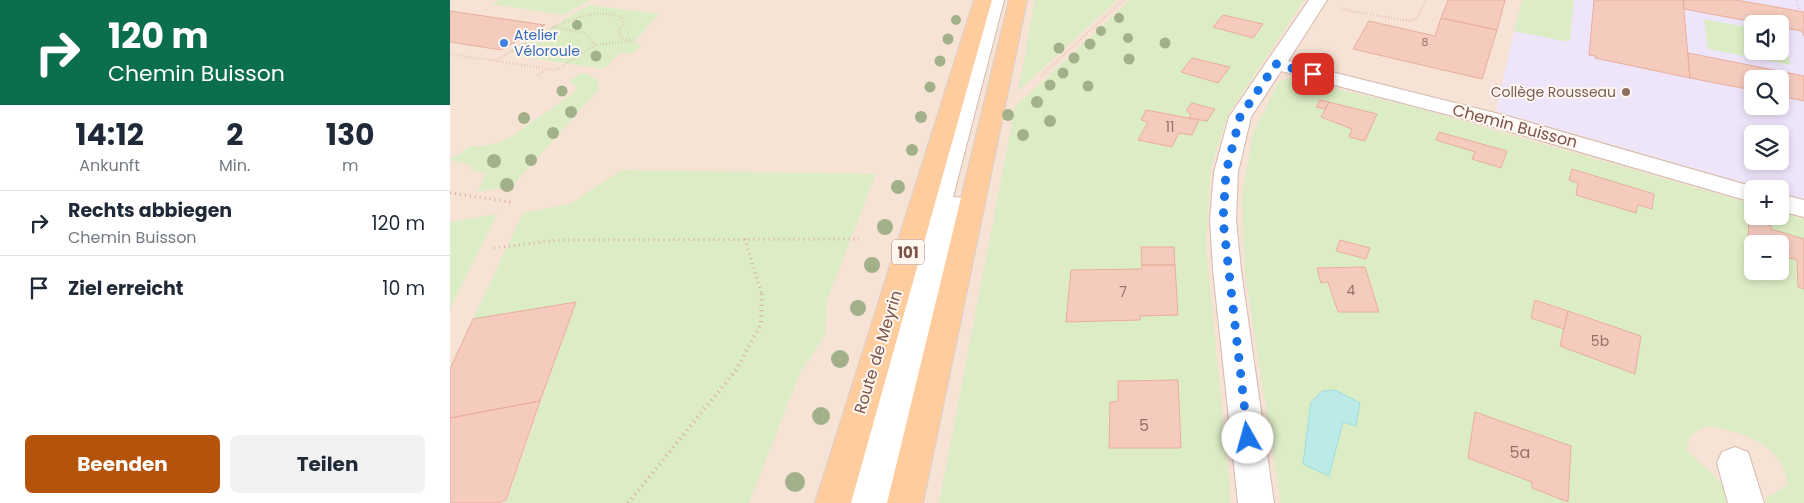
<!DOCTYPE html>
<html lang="de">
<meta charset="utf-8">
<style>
body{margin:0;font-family:Poppins,sans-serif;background:#f2f2f3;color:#1f2937;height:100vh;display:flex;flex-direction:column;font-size:19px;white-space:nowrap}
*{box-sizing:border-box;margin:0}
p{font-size:16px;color:#747a83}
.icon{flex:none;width:28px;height:28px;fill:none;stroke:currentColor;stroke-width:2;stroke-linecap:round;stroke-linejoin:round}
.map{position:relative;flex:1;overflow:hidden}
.details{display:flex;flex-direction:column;background:#fff;width:450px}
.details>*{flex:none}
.banner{background:#0b6e4f;color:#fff;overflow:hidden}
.tools{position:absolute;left:1294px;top:15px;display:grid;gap:10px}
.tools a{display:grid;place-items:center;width:45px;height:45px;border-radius:8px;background:#fff;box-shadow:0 2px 8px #0003;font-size:25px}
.pin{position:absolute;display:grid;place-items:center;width:42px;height:42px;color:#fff;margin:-21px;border-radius:10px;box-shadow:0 2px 8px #0006}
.me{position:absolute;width:55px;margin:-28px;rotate:353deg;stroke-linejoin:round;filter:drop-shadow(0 0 4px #0008)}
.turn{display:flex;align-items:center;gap:18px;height:105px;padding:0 25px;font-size:22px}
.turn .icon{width:65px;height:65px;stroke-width:2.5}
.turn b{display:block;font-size:35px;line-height:42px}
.eta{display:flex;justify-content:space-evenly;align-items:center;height:85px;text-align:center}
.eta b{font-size:30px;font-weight:700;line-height:35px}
.action{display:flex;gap:10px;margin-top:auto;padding:10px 25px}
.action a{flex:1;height:58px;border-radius:8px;background:#b45309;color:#fff;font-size:20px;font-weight:700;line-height:58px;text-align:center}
.action a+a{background:#f2f2f3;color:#1f2937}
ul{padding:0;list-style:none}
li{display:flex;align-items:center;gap:15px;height:65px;padding:0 25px;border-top:1px solid #e0e1e3}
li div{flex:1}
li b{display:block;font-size:19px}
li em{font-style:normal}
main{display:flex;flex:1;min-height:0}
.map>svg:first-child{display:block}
.residential{fill:#f6e3d6;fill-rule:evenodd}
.education{fill:#efe5fb;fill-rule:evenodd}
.green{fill:#dcedc5;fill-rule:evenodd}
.water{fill:#bbeae9;stroke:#a0dcdc}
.building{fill:#f5cbbe;stroke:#e9ae9d}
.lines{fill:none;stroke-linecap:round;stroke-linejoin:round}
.minor-casing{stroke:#d4baaf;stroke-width:2}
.major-casing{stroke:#dacfcc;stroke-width:2}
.path-far2{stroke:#dbaea0;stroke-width:2.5;stroke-dasharray:0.5 2.5;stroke-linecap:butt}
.path-far1{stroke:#dbaea0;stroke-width:3;stroke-dasharray:1 4;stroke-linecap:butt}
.path{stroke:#dbaea0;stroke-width:4;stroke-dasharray:1 4.5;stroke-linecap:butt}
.minor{fill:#fff;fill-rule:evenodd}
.major{fill:#ffcc9e;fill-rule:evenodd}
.tree{fill:#a3b18a}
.route{stroke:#1a73e8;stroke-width:9;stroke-dasharray:0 16.2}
.shop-dot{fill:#3f7fe0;stroke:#fff7f0;stroke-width:2}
.education-dot{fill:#8d6e63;stroke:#fff7f0;stroke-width:2}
.labels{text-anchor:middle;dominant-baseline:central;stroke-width:4;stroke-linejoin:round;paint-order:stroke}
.far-number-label{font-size:11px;fill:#9a7166}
.far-shop-label{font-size:14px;fill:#366cbe;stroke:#fff7f0;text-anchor:start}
.far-education-label{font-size:14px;fill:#785e54;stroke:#fff7f0;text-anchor:end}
.number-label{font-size:14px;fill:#9a7166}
.shield{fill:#fff7f0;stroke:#a3847b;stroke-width:1}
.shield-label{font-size:15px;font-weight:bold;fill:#7b5349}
.street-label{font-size:16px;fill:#7b5349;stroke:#fff7f0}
.near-number-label{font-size:16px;fill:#9a7166}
</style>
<main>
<section class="details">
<div class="banner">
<div class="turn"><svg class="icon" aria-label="right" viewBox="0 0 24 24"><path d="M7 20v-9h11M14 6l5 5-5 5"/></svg><div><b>120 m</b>Chemin Buisson</div></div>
</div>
<div class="eta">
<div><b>14:12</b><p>Ankunft</p></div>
<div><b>2</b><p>Min.</p></div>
<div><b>130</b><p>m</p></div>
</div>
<ul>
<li><svg class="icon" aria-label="right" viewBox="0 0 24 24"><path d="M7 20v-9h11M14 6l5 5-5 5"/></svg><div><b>Rechts abbiegen</b><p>Chemin Buisson</p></div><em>120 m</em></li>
<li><svg class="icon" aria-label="arrive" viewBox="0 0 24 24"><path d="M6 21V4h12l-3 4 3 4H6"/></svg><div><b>Ziel erreicht</b></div><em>10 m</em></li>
</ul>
<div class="action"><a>Beenden</a><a>Teilen</a></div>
</section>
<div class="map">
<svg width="1354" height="503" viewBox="0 0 1354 503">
<rect width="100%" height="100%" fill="#fef2e8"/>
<path class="residential" d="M0,0H1354V503H0ZM1302,24H1330V51H1302ZM1302,79H1330V106H1302ZM1302,134H1330V161H1302ZM1302,189H1330V216H1302ZM1302,244H1330V271H1302Z"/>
<path class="education" d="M1124,0H1354V200L1330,193V189H1316L1046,111L1064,31L1114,41L1120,40ZM1302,24H1330V51H1302ZM1302,79H1330V106H1302ZM1302,134H1330V161H1302Z"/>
<path class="green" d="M50,0H139L114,15L42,4Z
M585,0H667L568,91Z
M680,0H854L779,113L761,167L756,246L781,503H489L565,107Z
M1072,0H1124L1120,40L1114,41L1064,31Z
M139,5L209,14L184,42L192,45L184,53H170L154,69L67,56L71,53L61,52Z
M1254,19L1302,28V51H1330L1332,33L1341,65L1258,49Z
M132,72L148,80L149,89L62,186L27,192L37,172H25L20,169L22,165L0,160L21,146H35L51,142L62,136L125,92L126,86L119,81Z
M839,78L964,107L1302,204V216H1330V212L1354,219V503H1316L1315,499L1339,484C1336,477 1333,466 1328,459C1311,436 1283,431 1257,426L1241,435L1236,450L1278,489L1281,503H831L795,273L792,196L803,133L829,81ZM1302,244H1330V271H1302Z
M172,170L426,174L377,300L375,335L350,373L299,503H56L126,302L23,319L73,213L120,204Z
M47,214L0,308V222Z"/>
<path class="water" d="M885,390L910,403L906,426L893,422L879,476L853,464L861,402L872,391Z"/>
<path class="building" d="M998,0H1055L1047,30L991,18Z
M1144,0H1233L1240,78L1145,58V56L1139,55Z
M1233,0H1286L1354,12V36L1352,31L1330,27V24H1314L1234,9Z
M0,11L95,25L51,50L0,42Z
M773,15L813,24L803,38L763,27Z
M991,18L1047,30L1032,79L903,49L919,21L985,36Z
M1238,53L1354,76V101L1330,96V79H1302V90L1240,78Z
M742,58L780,67L768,83L731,72Z
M870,100L879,102L875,109L866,107Z
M879,102L927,114L915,141L899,137L902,129L871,117Z
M742,103L765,109L757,121L739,118L741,115L736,110Z
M696,110L739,118L749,120L742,135L729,133L722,147L688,140L698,122L691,120Z
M989,132L1057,151L1051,168L1022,159L1025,152L986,140Z
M1122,169L1204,194L1202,209L1188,205L1186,213L1126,195L1128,183L1119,180Z
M1299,219L1321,226V229L1354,239V289L1348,287L1347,260L1330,255V244L1298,245Z
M890,240L920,248L916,259L886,251Z
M691,247H724L725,265H692Z
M692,265H725L728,315L690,316V320L616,322L621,270L692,269Z
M915,267L929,312H888L878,282L871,283L867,268Z
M1085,300L1118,311L1114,329L1081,318Z
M126,302L90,401L0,418V369L23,319Z
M1118,311L1191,336L1185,374L1110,346Z
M728,380L731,448H659L660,402L668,401V381Z
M90,401L56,500L48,503H0V418Z
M1025,412L1121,446L1118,502L1082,488V482L1018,458Z"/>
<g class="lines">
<g class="minor-casing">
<path id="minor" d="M536,0H554L503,197L516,198L520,204L450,503H387Z
M859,0H877L838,61L1057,116L1311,189H1302V202L1041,126L831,71L801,117L788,172L786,220L791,270L824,503H788L763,270L760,220L764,172L779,117Z
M1330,194L1354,200V217L1330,211Z
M1285,447L1298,452L1314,503H1278L1267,463L1272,452Z"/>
</g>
<g class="major-casing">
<path id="major" d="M524,0H542L401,503H365Z
M559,0H577L473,503H437Z"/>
</g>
<path class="path-far2" d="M1346,0L1350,11
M891,9L959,21L966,19L976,0
M102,27L134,33L145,45
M0,54L106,70L145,45L186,40
M47,60C77,42 137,0 173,18L174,23L168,32L172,38L181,40
M88,75L97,69
M591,76L673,0"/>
<path class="path-far1" d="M0,193L61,202
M295,239L312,295
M44,248L108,240L409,239"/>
<path class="path" d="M178,503L286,370L311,324L312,293"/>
<use href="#minor" class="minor"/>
<use href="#major" class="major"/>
</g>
<g class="tree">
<circle cx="669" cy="18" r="5"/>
<circle cx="506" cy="20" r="5"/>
<circle cx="127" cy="25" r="5"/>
<circle cx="651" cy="31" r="5"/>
<circle cx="678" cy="38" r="5"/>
<circle cx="498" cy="39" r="5.5"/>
<circle cx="715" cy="43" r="5.5"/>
<circle cx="640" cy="44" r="5.5"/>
<circle cx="609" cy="48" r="5.5"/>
<circle cx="146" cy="56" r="5.5"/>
<circle cx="624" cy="58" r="5.5"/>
<circle cx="679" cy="59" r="5.5"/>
<circle cx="490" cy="61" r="5.5"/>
<circle cx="613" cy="73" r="5.5"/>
<circle cx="600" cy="85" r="5.5"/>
<circle cx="638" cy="86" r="5.5"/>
<circle cx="480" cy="87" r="5.5"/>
<circle cx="112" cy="91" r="5.5"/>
<circle cx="587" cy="102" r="6"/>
<circle cx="121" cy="112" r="6"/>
<circle cx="558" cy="115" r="6"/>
<circle cx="471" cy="117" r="6"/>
<circle cx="74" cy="118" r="6"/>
<circle cx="600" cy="121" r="6"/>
<circle cx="103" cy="133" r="6"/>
<circle cx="573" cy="135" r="6"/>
<circle cx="462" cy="150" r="6"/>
<circle cx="81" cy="160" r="6"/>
<circle cx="44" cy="161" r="7"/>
<circle cx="57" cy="185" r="7"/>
<circle cx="448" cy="187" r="7"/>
<circle cx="435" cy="227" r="8"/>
<circle cx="422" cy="265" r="8"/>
<circle cx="408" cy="308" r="8"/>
<circle cx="390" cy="359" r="9"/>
<circle cx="371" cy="416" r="9"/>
<circle cx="345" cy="482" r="10"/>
</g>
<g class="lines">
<path class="route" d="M798,438L773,220L776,172L790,117L826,64L863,74"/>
</g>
<circle class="shop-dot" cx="54" cy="43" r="5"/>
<circle class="education-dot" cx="1176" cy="92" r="5"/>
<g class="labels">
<g class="far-number-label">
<text x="975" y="42">8</text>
</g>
<g class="far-shop-label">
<text x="64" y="35">Atelier<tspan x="64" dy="16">Véloroule</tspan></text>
</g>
<g class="far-education-label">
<text x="1166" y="92">Collège Rousseau</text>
</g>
<g class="number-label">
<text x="720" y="127">11</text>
<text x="901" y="290">4</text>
<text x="673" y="292">7</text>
<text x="1150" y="341">5b</text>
</g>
<rect class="shield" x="442" y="239.5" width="32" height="25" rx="4"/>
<g class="shield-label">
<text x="458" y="252">101</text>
</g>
<g class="street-label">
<text transform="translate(1065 126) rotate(15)">Chemin Buisson</text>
<text transform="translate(428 352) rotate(-73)">Route de Meyrin</text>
</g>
<g class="near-number-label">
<text x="694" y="425">5</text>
<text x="1070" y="452">5a</text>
</g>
</g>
</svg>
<div class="tools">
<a><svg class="icon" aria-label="sound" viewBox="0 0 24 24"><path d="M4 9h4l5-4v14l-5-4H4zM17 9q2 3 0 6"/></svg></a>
<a><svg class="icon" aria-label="search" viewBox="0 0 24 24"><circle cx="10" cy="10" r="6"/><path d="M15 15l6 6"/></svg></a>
<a><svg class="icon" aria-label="layers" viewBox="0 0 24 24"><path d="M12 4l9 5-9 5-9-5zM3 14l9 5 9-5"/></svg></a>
<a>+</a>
<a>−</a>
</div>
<div class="pin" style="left:863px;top:74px;background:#d93025"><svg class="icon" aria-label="arrive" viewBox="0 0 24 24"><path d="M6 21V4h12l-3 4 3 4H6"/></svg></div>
<svg class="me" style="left:798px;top:438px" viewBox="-20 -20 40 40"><circle r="19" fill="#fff"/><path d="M0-13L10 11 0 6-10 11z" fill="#1a73e8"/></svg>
</div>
</main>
